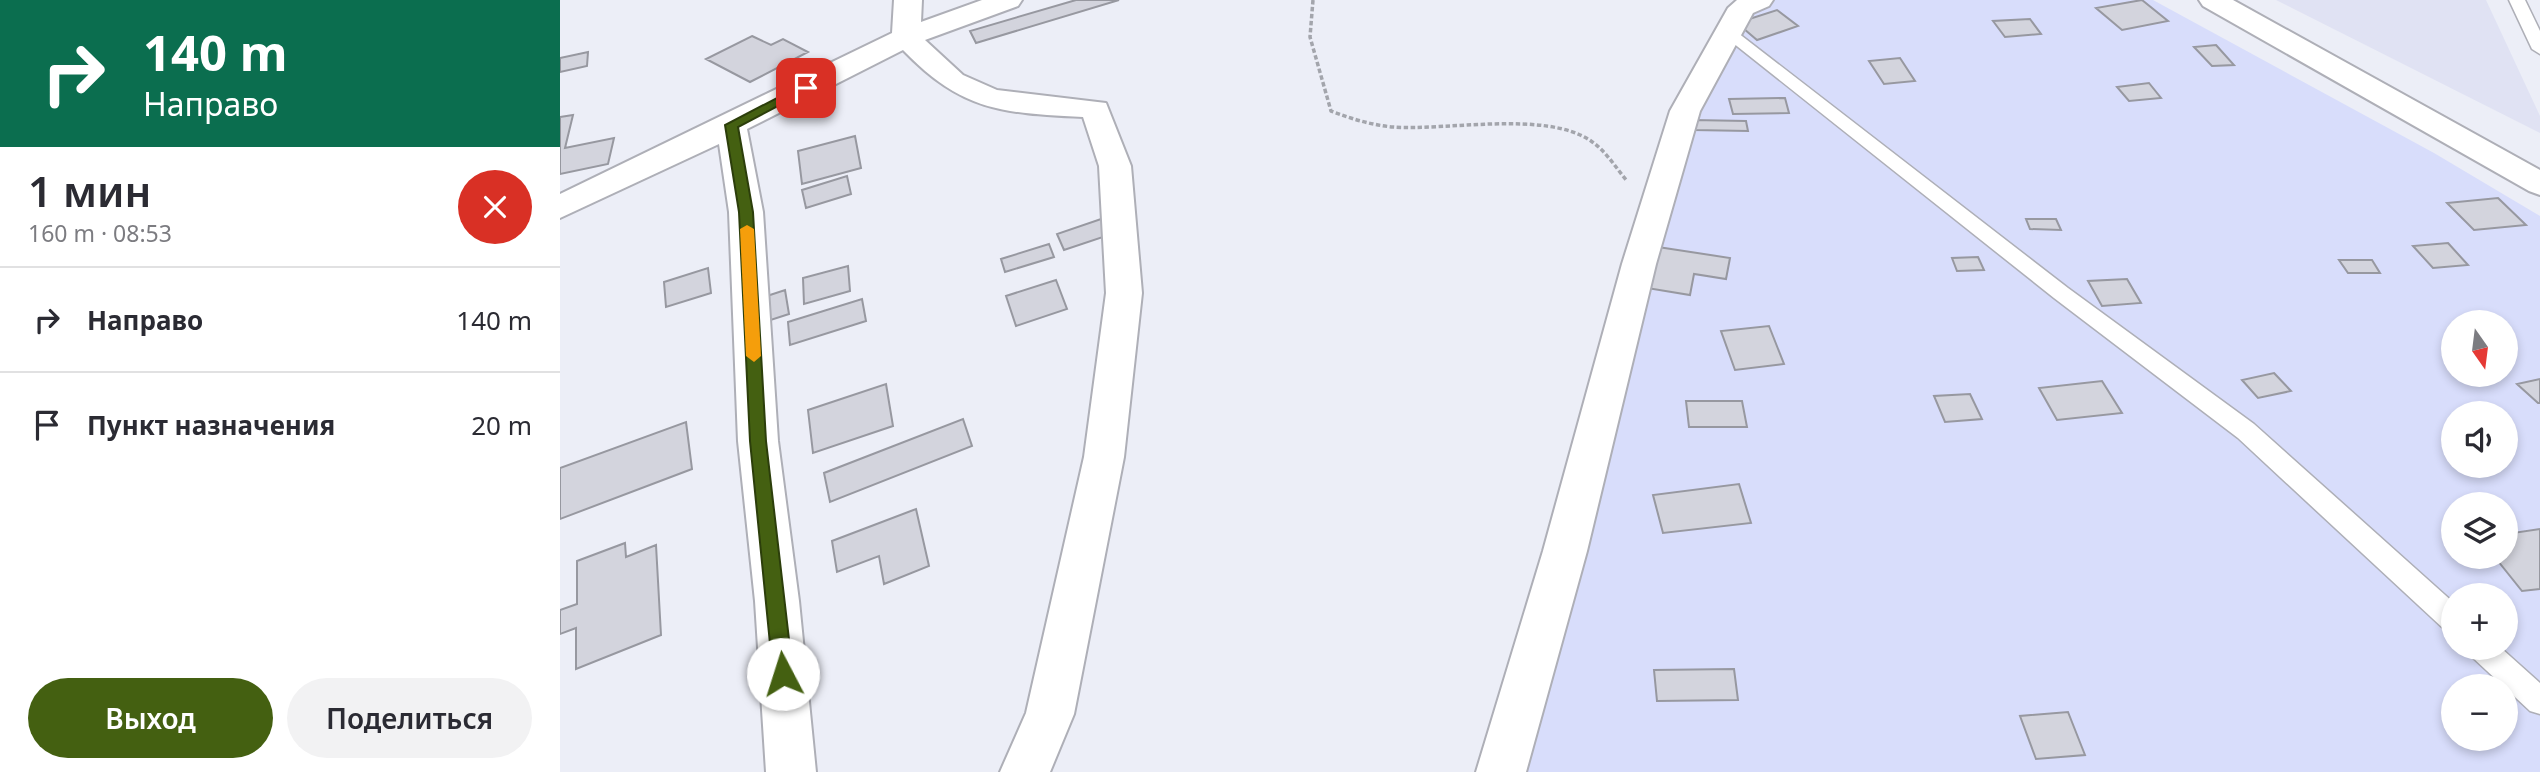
<!DOCTYPE html>
<html lang="ru">
<meta charset="utf-8">
<style>
body{margin:0;font-family:"Noto Sans",sans-serif;background:#f2f2f3;color:#2b2b33;height:100vh;display:flex;flex-direction:column;font-size:26px;white-space:nowrap}
*{box-sizing:border-box;margin:0}
p{font-size:23px;color:#7c7c81}
.icon{flex:none;width:38px;height:38px;fill:none;stroke:currentColor;stroke-width:2;stroke-linecap:round;stroke-linejoin:round}
.map{position:relative;flex:1;overflow:hidden}
.drawer{display:flex;flex-direction:column;background:#fff;width:560px}
.drawer>*{flex:none}
.hud{background:#0b6e4f;color:#fff;overflow:hidden}
.needle{width:46px;rotate:166deg}
.buttons{position:absolute;left:1881px;top:310px;display:grid;gap:14px}
.buttons a{display:grid;place-items:center;width:77px;height:77px;border-radius:50%;background:#fff;box-shadow:0 4px 10px #0003;font-size:35px}
.pin{position:absolute;display:grid;place-items:center;width:60px;height:60px;color:#fff;margin:-30px;border-radius:14px;box-shadow:0 4px 10px #0006}
.me{position:absolute;width:77px;margin:-38px;rotate:355deg;stroke-linejoin:round;filter:drop-shadow(0 0 5px #0008)}
.turn{display:flex;align-items:center;gap:24px;height:147px;padding:0 28px;font-size:32px}
.turn .icon{width:91px;height:91px;stroke-width:2.5}
.turn b{display:block;font-size:49px;line-height:60px}
.round{display:grid;place-items:center;flex:none;width:74px;height:74px;border-radius:37px;background:#f2f2f3}
.summary{display:flex;align-items:center;justify-content:space-between;height:119px;padding:0 28px}
h1{font-size:42px;font-weight:600;line-height:52px}
.primary-button{display:flex;gap:14px;margin-top:auto;padding:14px 28px}
.primary-button a{flex:1;height:80px;border-radius:42px;background:#446011;color:#fff;font-size:28px;font-weight:600;line-height:80px;text-align:center}
.primary-button a+a{background:#f2f2f3;color:#2b2b33}
ul{padding:0;list-style:none}
li{display:flex;align-items:center;gap:21px;height:105px;padding:0 28px;border-top:2px solid #e1e1e2}
li div{flex:1}
li b{display:block;font-size:26px}
li em{font-style:normal}
main{display:flex;flex:1;min-height:0}
.map>svg:first-child{display:block}
.built{fill:#e0e2f3}
.green{fill:#d8ddfb;fill-rule:evenodd}
.building{fill:#d3d4dd;stroke:#9798a0;stroke-width:2}
.lines{fill:none;stroke-linecap:round;stroke-linejoin:round}
.lane-casing{stroke:#aeafb7;stroke-width:3}
.street-casing{stroke:#aeafb7;stroke-width:4}
.path{stroke:#a3a5ac;stroke-width:3.5;stroke-dasharray:4.5 2.5;stroke-linecap:butt}
.lane{fill:#fff;fill-rule:evenodd}
.street{fill:#fff;fill-rule:evenodd}
.route{fill:#446011;stroke:#2c3e0b;stroke-width:2}
.slow{fill:#f59e0b}
</style>
<main>
<section class="drawer">
<div class="hud">
<div class="turn"><svg class="icon" aria-label="right" viewBox="0 0 24 24"><path d="M7 20v-9h11M14 6l5 5-5 5"/></svg><div><b>140 m</b>Направо</div></div>
</div>
<div class="summary"><div><h1>1 мин</h1><p>160 m · 08:53</p></div><a class="round" style="background:#d93025;color:#fff"><svg class="icon" aria-label="close" viewBox="0 0 24 24"><path d="M6 6l12 12M18 6L6 18"/></svg></a></div>
<ul>
<li><svg class="icon" aria-label="right" viewBox="0 0 24 24"><path d="M7 20v-9h11M14 6l5 5-5 5"/></svg><div><b>Направо</b></div><em>140 m</em></li>
<li><svg class="icon" aria-label="arrive" viewBox="0 0 24 24"><path d="M6 21V4h12l-3 4 3 4H6"/></svg><div><b>Пункт назначения</b></div><em>20 m</em></li>
</ul>
<div class="primary-button"><a>Выход</a><a>Поделиться</a></div>
</section>
<div class="map">
<svg width="1980" height="772" viewBox="0 0 1980 772">
<rect width="100%" height="100%" fill="#eceef7"/>
<path class="built" d="M1716,0H1926L1980,116V133Z"/>
<path class="green" d="M1190,0H1593L1874,153L1980,216V772H945L1096,179ZM1894,322H1946V374H1894ZM1894,413H1946V466H1894ZM1894,504H1946V556H1894ZM1894,595H1946V648H1894ZM1894,686H1946V738H1894Z"/>
<path class="building" d="M516,0H559L416,43L410,31Z
M1582,0L1608,21L1562,30L1536,8Z
M1217,10L1238,26L1197,40L1177,23Z
M1470,19L1481,34L1445,37L1433,21Z
M192,36L211,45L223,39L248,52L190,82L146,59Z
M1656,45L1674,65L1652,66L1634,47Z
M28,52L27,66L0,72V58Z
M1340,58L1355,81L1324,84L1309,61Z
M1589,83L1601,98L1569,101L1557,87Z
M1225,98L1229,113L1173,114L1169,99Z
M13,115L5,148L54,138L48,164L0,174V117Z
M1133,120L1186,121L1188,131L1134,130Z
M295,136L301,168L242,184L238,151Z
M287,176L291,194L246,208L242,190Z
M1938,198L1966,225L1914,230L1887,203Z
M544,218L552,234L504,250L497,234Z
M1466,219H1496L1501,230L1470,229Z
M1888,243L1908,265L1873,268L1853,246Z
M489,244L494,257L445,272L441,259Z
M1098,247L1170,258L1166,279L1134,274L1130,295L1087,288Z
M1418,257L1424,270L1397,271L1392,258Z
M1779,260H1812L1820,273H1788Z
M288,266L290,291L244,304L243,278Z
M148,268L151,293L106,307L104,282Z
M1567,279L1581,303L1542,306L1528,281Z
M496,280L507,309L456,326L446,296Z
M225,290L229,314L198,324L195,300Z
M302,299L306,321L230,345L228,322Z
M1209,326L1224,364L1175,370L1161,331Z
M1714,373L1731,391L1698,398L1682,380Z
M1980,379V403H1978L1957,384Z
M1542,381L1562,413L1497,420L1479,388Z
M326,384L333,426L253,453L248,410Z
M1410,394L1422,419L1385,422L1374,396Z
M1126,401H1182L1187,427H1129Z
M403,419L412,446L270,502L264,473Z
M126,422L132,469L0,519V468Z
M1179,484L1191,523L1103,533L1093,495Z
M356,509L369,566L324,584L319,556L277,572L272,541Z
M1980,529V589L1962,591L1934,556H1946V534Z
M65,543L66,557L96,545L101,635L16,669V628L0,634V610L17,604V561Z
M1174,669L1178,700L1097,701L1094,670Z
M1508,712L1525,755L1476,759L1460,716Z"/>
<g class="lines">
<g class="lane-casing">
<path id="lane" d="M1949,0H1965L1980,31V54L1972,49Z
M1169,26L1508,288L1694,424L1894,603V633L1885,630L1678,438L1494,298L1163,35L1161,31Z
M1909,648H1941L1980,683V714L1970,711L1912,657Z"/>
</g>
<g class="street-casing">
<path id="street" d="M334,0H362L361,22L422,0H462L458,6L365,40L403,75L437,90L546,103L571,166L582,293L564,457L514,714L490,772H440L466,713L524,457L546,293L539,166L523,117C441,113 402,111 343,50L187,129L203,212L218,441L239,601L256,772H206L195,601L178,441L169,212L159,144L0,218V194L332,33Z
M1177,0H1213L1209,6L1193,13L1140,111L1096,264L1027,551L966,772H916L983,551L1062,264L1110,111L1168,8Z
M1639,0H1673L1980,170V195L1969,191L1643,6Z"/>
</g>
<path class="path" d="M753,0L750,37L771,111C792,119 811,125 833,127C887,131 986,110 1031,141C1046,151 1056,168 1067,181"/>
<use href="#lane" class="lane"/>
<use href="#street" class="street"/>
</g>
<path class="route" d="M242,85L252,88L178,127L193,212L206,441L233,674L230,681L223,684L216,681L213,674L190,441L179,212L165,125Z"/>
<path class="slow" d="M187,225L194,229L201,356L194,362L186,356L180,229Z"/>
</svg>
<div class="buttons">
<a><svg class="needle" viewBox="-14 -14 28 28"><path d="M0-13l5 13h-10z" fill="#e53935"/><path d="M0 13l5-13h-10z" fill="#7c7c81"/></svg></a>
<a><svg class="icon" aria-label="sound" viewBox="0 0 24 24"><path d="M4 9h4l5-4v14l-5-4H4zM17 9q2 3 0 6"/></svg></a>
<a><svg class="icon" aria-label="layers" viewBox="0 0 24 24"><path d="M12 4l9 5-9 5-9-5zM3 14l9 5 9-5"/></svg></a>
<a>+</a>
<a>−</a>
</div>
<div class="pin" style="left:246px;top:88px;background:#d93025"><svg class="icon" aria-label="arrive" viewBox="0 0 24 24"><path d="M6 21V4h12l-3 4 3 4H6"/></svg></div>
<svg class="me" style="left:223px;top:674px" viewBox="-20 -20 40 40"><circle r="19" fill="#fff"/><path d="M0-13L10 11 0 6-10 11z" fill="#446011"/></svg>
</div>
</main>
